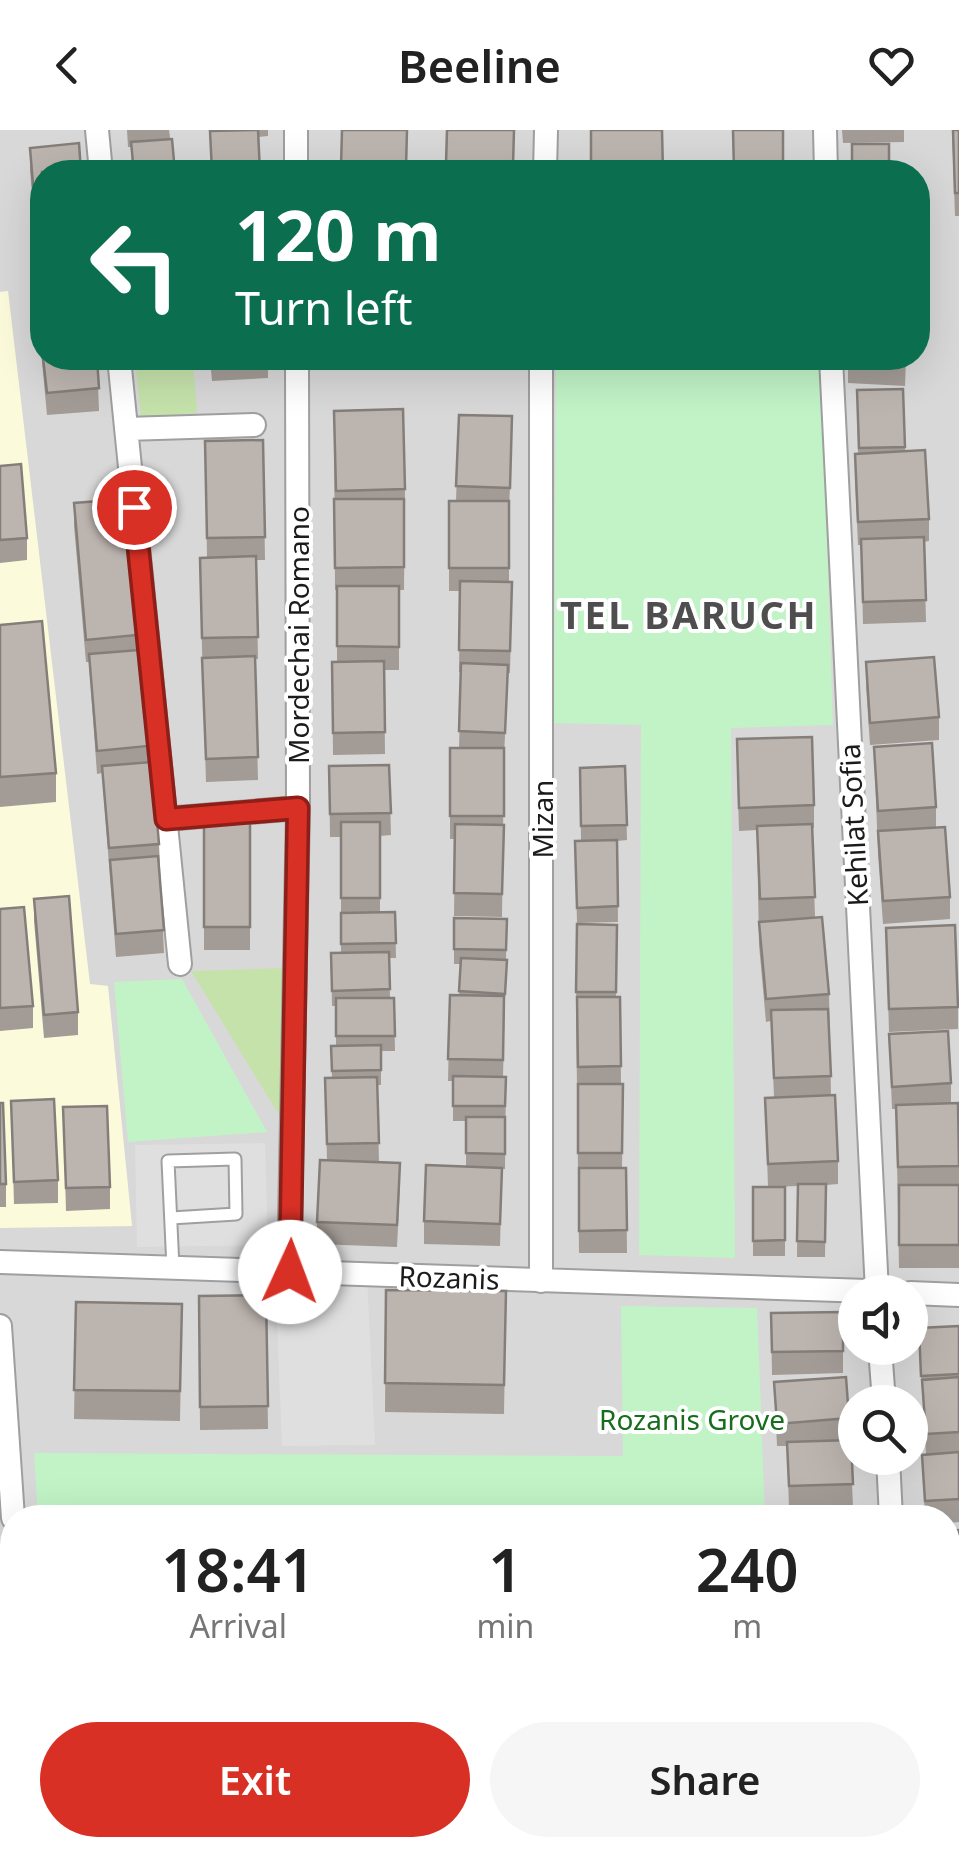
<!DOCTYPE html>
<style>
body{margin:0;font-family:"Noto Sans",sans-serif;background:#f6f6f6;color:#222;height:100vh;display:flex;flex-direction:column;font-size:38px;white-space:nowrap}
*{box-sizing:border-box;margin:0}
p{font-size:32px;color:#767676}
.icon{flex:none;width:55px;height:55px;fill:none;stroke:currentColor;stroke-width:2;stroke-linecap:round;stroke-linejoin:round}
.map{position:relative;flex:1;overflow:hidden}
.panel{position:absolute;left:0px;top:1375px;width:960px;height:352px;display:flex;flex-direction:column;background:#fff;border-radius:40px 40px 0 0;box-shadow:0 10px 40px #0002}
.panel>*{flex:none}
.hud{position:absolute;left:30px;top:30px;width:900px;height:210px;border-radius:40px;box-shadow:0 10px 40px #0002;background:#0b6e4f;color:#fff;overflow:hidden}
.controls{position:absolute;left:838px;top:1145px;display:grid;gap:20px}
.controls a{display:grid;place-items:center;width:90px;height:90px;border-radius:50%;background:#fff;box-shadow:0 10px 40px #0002;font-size:50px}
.pin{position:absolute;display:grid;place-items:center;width:85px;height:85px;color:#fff;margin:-42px;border:5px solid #fff;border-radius:50%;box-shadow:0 2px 10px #0007}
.me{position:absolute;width:110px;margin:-55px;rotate:2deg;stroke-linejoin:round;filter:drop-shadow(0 0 8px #0008)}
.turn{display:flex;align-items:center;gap:35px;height:210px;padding:0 40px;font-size:45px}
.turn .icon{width:130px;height:130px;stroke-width:2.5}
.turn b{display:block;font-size:70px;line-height:85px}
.eta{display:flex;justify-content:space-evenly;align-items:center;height:170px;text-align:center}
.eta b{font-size:60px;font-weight:600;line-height:70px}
.button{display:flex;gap:20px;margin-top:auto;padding:20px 40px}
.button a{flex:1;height:115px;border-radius:60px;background:#d93025;color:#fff;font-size:40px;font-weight:600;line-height:115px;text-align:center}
.button a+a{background:#f6f6f6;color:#222}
header{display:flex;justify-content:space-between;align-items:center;height:130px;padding:0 40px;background:#fff;font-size:45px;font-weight:600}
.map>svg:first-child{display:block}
.residential{fill:#d9d8d8;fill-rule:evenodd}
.education{fill:#fbfbdb}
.grass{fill:#c5e2ab}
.park{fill:#c1f3c6}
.parking{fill:#dfdfdf}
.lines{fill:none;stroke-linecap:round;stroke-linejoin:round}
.service-casing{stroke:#9f9f9f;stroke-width:15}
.minor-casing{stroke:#9f9f9f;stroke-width:26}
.service{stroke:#fff;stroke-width:11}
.minor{stroke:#fff;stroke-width:22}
.wall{fill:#a29b96}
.building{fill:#bcb4af;stroke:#847e7a;stroke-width:2.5}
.route-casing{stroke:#8d1f18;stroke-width:25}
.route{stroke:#d93025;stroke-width:18}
.labels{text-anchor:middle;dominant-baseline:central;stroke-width:8;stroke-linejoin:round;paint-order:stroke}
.street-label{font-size:28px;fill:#1b1b1b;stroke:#fff}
.park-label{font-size:28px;fill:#156d1d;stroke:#fff}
.district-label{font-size:38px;font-weight:bold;letter-spacing:2.5px;fill:#4e4e4e;stroke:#fff}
</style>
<header><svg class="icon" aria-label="back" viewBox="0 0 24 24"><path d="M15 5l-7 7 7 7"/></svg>Beeline<svg class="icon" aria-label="heart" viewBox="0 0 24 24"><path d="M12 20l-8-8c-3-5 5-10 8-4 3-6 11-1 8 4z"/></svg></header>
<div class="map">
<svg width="959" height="1726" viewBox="0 0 959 1726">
<rect width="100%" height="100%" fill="#ece8e1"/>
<path class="residential" d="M0,0H959V1726H0ZM42,42H918V228H42ZM855,1162H910V1218H855ZM855,1272H910V1328H855ZM12,1388H948V1715H12Z"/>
<path class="education" d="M8,161L90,854L108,856L132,1096L0,1098V162Z"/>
<path class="grass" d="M135,228H193L197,283L141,288Z
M285,838L281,988L191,841Z"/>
<path class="park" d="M556,228H821L833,595L731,598L735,1128L639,1125L641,595L554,593Z
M182,849L267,1002L128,1012L114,852Z
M621,1176L757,1178L765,1387H38L34,1323L623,1326Z"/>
<path class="parking" d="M265,1013L268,1115L137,1117L135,1015Z
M275,1142L367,1145L375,1315L282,1316Z"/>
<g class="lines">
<g class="service-casing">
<path id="service" d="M171,1088L236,1084L235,1029L168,1031L173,1138"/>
</g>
<g class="minor-casing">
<path id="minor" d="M97,0L101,42
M825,0L826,42
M296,42V0
M545,42L546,0
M119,228L180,834
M541,228V1151
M831,228L877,1162
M126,299L254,295
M165,689L298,678
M0,1132L898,1162
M289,1142L298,678L297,228
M910,1163L959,1165
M0,1196L13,1388
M880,1218L884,1272
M888,1328L891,1388
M32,1715L33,1726
M425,1715L584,1726
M913,1715L914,1726"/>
</g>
<use href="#service" class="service"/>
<use href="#minor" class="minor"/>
</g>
<path class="wall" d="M127,0H169L175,42H132L131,17H128Z
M211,0H268V6L258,7L260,42H211L210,1Z
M342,0H407L406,42H341Z
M447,0H514L513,42H446Z
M842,0H904V12L843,13Z
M952,0H959V86H955Z
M30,18L42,42V149H39L30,40Z
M38,166H42V228H97L99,281L47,285L38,189Z
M210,228H268V248L212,251Z
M848,228H906L905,256L848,253Z
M857,260L905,317V321L929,389V411L924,412L926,492L863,494L861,415H858L855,346V324H858Z
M334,281L405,359L404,460H399V540H384L385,624L333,625L332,532H337V460H335Z
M459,285L512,309L509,380V452H512L510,543H508L504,626L502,787L454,786L455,709H450V618H459L461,542H459L460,461H449V371H456Z
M263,310L265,430H256L258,529H255L258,650L206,652L200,450V428L207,427L205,311Z
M0,336L27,408V430L0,433Z
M74,373L137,505V520L148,616V632L159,714L164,823L116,827L102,643L97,644L89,532H86L74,396Z
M0,495L56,643V672L0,677Z
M866,532L939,587V610L870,615L866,555Z
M874,617L936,677V697L950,767V789L883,794L878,724Z
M737,632L814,675V698H812L815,787L829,864L831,965L838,1031V1054L826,1055L825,1127H797L798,1056L768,1057L765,968L774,967L771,891L766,892L759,815L757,700L739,701Z
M389,635L391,705L380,706V782H395L396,828H389L390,868H394L395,921H381V955H377L379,1032L400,1056L397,1117L317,1114V1092L327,1031L325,948H332L331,916H336V876H332L331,823H341V707H330L329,636Z
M625,636L627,710L617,711L618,792L577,793L575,711H581L580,638Z
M204,693H250V820H204Z
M34,769L78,882V905L44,908L34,791Z
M0,779L33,876V898L0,901Z
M454,788L507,789L503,947H506L505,1039H502L500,1116L424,1114V1091L466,1036V991H453V951H448L450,865H459L461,834H454Z
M577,794L617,795L616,867H620L621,954H623L622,1038H626L627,1123H579L576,877Z
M886,798L958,877V899L889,902Z
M889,904L951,953V974L959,1013V1138H899L896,979H892Z
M11,971L58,1050V1073L14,1074Z
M0,973L6,1054V1077H0Z
M63,977L110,1057V1079L66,1081Z
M753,1057H785V1126H753Z
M386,1160L506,1161L504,1284L385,1282Z
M266,1165L268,1299L200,1300L199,1166Z
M76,1172L182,1174L180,1291L74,1289Z
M843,1182V1243L772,1245L771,1183Z
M959,1196V1392L948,1393V1388H925L922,1325L926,1324L919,1213Z
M774,1252L849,1288L853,1376L789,1379L787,1316H777Z
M959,1400V1462L948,1463V1401Z
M959,1463V1593H948V1464Z
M948,1610H959V1668H948Z
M959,1673V1726H944L943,1715H948Z"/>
<path class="building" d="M258,0L260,42H212L210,1Z
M342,0H407L406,38L341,37Z
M447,0H514L513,36L446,34Z
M591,0H662L663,42H591Z
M733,0H783V42H734Z
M953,0H959V63H955Z
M172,9L175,42H134L131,12Z
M79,13L81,42H42V126H39L30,18Z
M852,14H889V42H852Z
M38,166H42V216Z
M43,228H97L99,258L47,263Z
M848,228H905V233L848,230Z
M903,259L905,317L859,318L857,260Z
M403,279L405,359L336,361L334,281Z
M459,285L512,286L510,358L456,356Z
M263,310L265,407L207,408L205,311Z
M925,320L929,389L858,392L855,324Z
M21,334L27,408L0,410V336Z
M125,369L137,505L86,510L74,373Z
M334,369H404V437L335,438Z
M449,371H509V438H449Z
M924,407L926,470L863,472L861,409Z
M256,426L258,507L202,508L200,428Z
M460,451L512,452L510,521L459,520Z
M337,456H399V517L337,516Z
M42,491L56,643L0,647V495Z
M139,520L148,616L97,621L89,524Z
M255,526L258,627L206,629L202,528Z
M934,527L939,587L870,593L866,532Z
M384,531L385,602L333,603L332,532Z
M461,533L508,535L505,603L459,601Z
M812,607L814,675L739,678L737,609Z
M932,613L936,677L878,681L874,617Z
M450,618H504V686H450Z
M152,632L159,714L109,718L102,636Z
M389,635L391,683L330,684L329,636Z
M625,636L627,695L581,696L580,638Z
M341,692H380V768H341Z
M204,693H250V797H204Z
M455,694L504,695L502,764L454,763Z
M812,694L815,767L760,769L757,696Z
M945,697L950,767L883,771L878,701Z
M617,710L618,776L577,778L575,711Z
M158,726L164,800L116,804L110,730Z
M69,766L78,882L44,885L34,769Z
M24,777L33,876L0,878V779Z
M395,782L396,813L341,814V783Z
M822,787L829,864L766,869L759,792Z
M454,788L507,789L506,820L454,819Z
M577,794L617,795L616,862H576Z
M955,795L958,877L889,879L886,798Z
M389,822L390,859L332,861L331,823Z
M461,828L507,830L505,864L459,861Z
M450,865L504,866L503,930L448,929Z
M577,867H620L621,936L578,937Z
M336,868H394L395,906H336Z
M828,879L831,946L774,948L771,880Z
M948,901L951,953L892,957L889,904Z
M381,915V940L332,941L331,916Z
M453,946L506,947L505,976H453Z
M377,947L379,1013L327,1014L325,948Z
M578,954H623L622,1023H578Z
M835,965L838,1031L768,1034L765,968Z
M54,969L58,1050L14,1052L11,971Z
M0,973H3L6,1054H0Z
M958,973L959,1036L898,1037L896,975Z
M107,976L110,1057L66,1058L63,977Z
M466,987H505V1024L466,1023Z
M320,1030L400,1033L397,1095L317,1092Z
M426,1035L502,1038L500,1094L424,1091Z
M579,1038H626L627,1100L579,1101Z
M798,1054H826L825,1112L797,1111Z
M899,1055H959V1115H899Z
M753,1057H785V1110L753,1111Z
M386,1160L506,1161L504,1255L385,1253Z
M266,1165L268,1276L200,1277L199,1166Z
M76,1172L182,1174L180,1261L74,1260Z
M843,1182V1221L772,1222L771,1183Z
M959,1196V1244L921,1246L919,1198Z
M846,1247L849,1288L777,1294L774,1252Z
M959,1247V1302L926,1304L922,1250Z
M851,1310L853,1354L789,1356L787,1312Z
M959,1322V1369L925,1371L922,1325Z
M856,1384V1388L799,1387Z
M959,1400V1446L948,1447V1401Z
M959,1463V1511L948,1512V1464Z
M959,1525V1570L948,1571V1526Z
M948,1610H959V1652L948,1653Z
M959,1673V1718L944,1719V1715H948V1674Z
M80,1715H116L115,1726H80Z
M125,1715H173L172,1726H125Z
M197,1715H279L278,1726H196Z
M400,1724L436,1726H399Z"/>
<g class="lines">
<g class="route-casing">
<path id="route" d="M134,377L166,689L298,678L290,1142"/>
</g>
<use href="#route" class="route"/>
</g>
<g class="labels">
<g class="street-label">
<text transform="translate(298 505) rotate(-90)">Mordechai Romano</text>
<text transform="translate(542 689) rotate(-90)">Mizan</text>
<text transform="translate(853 695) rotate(-93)">Kehilat Sofia</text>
<text transform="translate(449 1147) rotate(2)">Rozanis</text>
</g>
<g class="park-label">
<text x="692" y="1289">Rozanis Grove</text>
</g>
<g class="district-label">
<text x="689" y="484">TEL BARUCH</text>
</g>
</g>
</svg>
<div class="controls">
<a><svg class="icon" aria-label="sound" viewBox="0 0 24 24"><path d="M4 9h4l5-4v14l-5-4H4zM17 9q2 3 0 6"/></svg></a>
<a><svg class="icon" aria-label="search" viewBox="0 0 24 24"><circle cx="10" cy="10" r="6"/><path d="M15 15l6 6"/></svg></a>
</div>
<div class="pin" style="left:134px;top:377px;background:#d93025"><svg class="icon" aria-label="arrive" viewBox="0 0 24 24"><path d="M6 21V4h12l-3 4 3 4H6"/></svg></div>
<svg class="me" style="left:290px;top:1142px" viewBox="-20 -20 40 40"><circle r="19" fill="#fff"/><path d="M0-13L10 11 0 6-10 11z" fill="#d93025"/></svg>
<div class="hud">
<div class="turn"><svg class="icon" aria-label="left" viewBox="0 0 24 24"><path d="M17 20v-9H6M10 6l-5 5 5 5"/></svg><div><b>120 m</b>Turn left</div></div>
</div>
<section class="panel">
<div class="eta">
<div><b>18:41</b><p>Arrival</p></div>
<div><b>1</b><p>min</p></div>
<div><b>240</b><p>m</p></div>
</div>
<div class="button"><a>Exit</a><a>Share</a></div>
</section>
</div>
